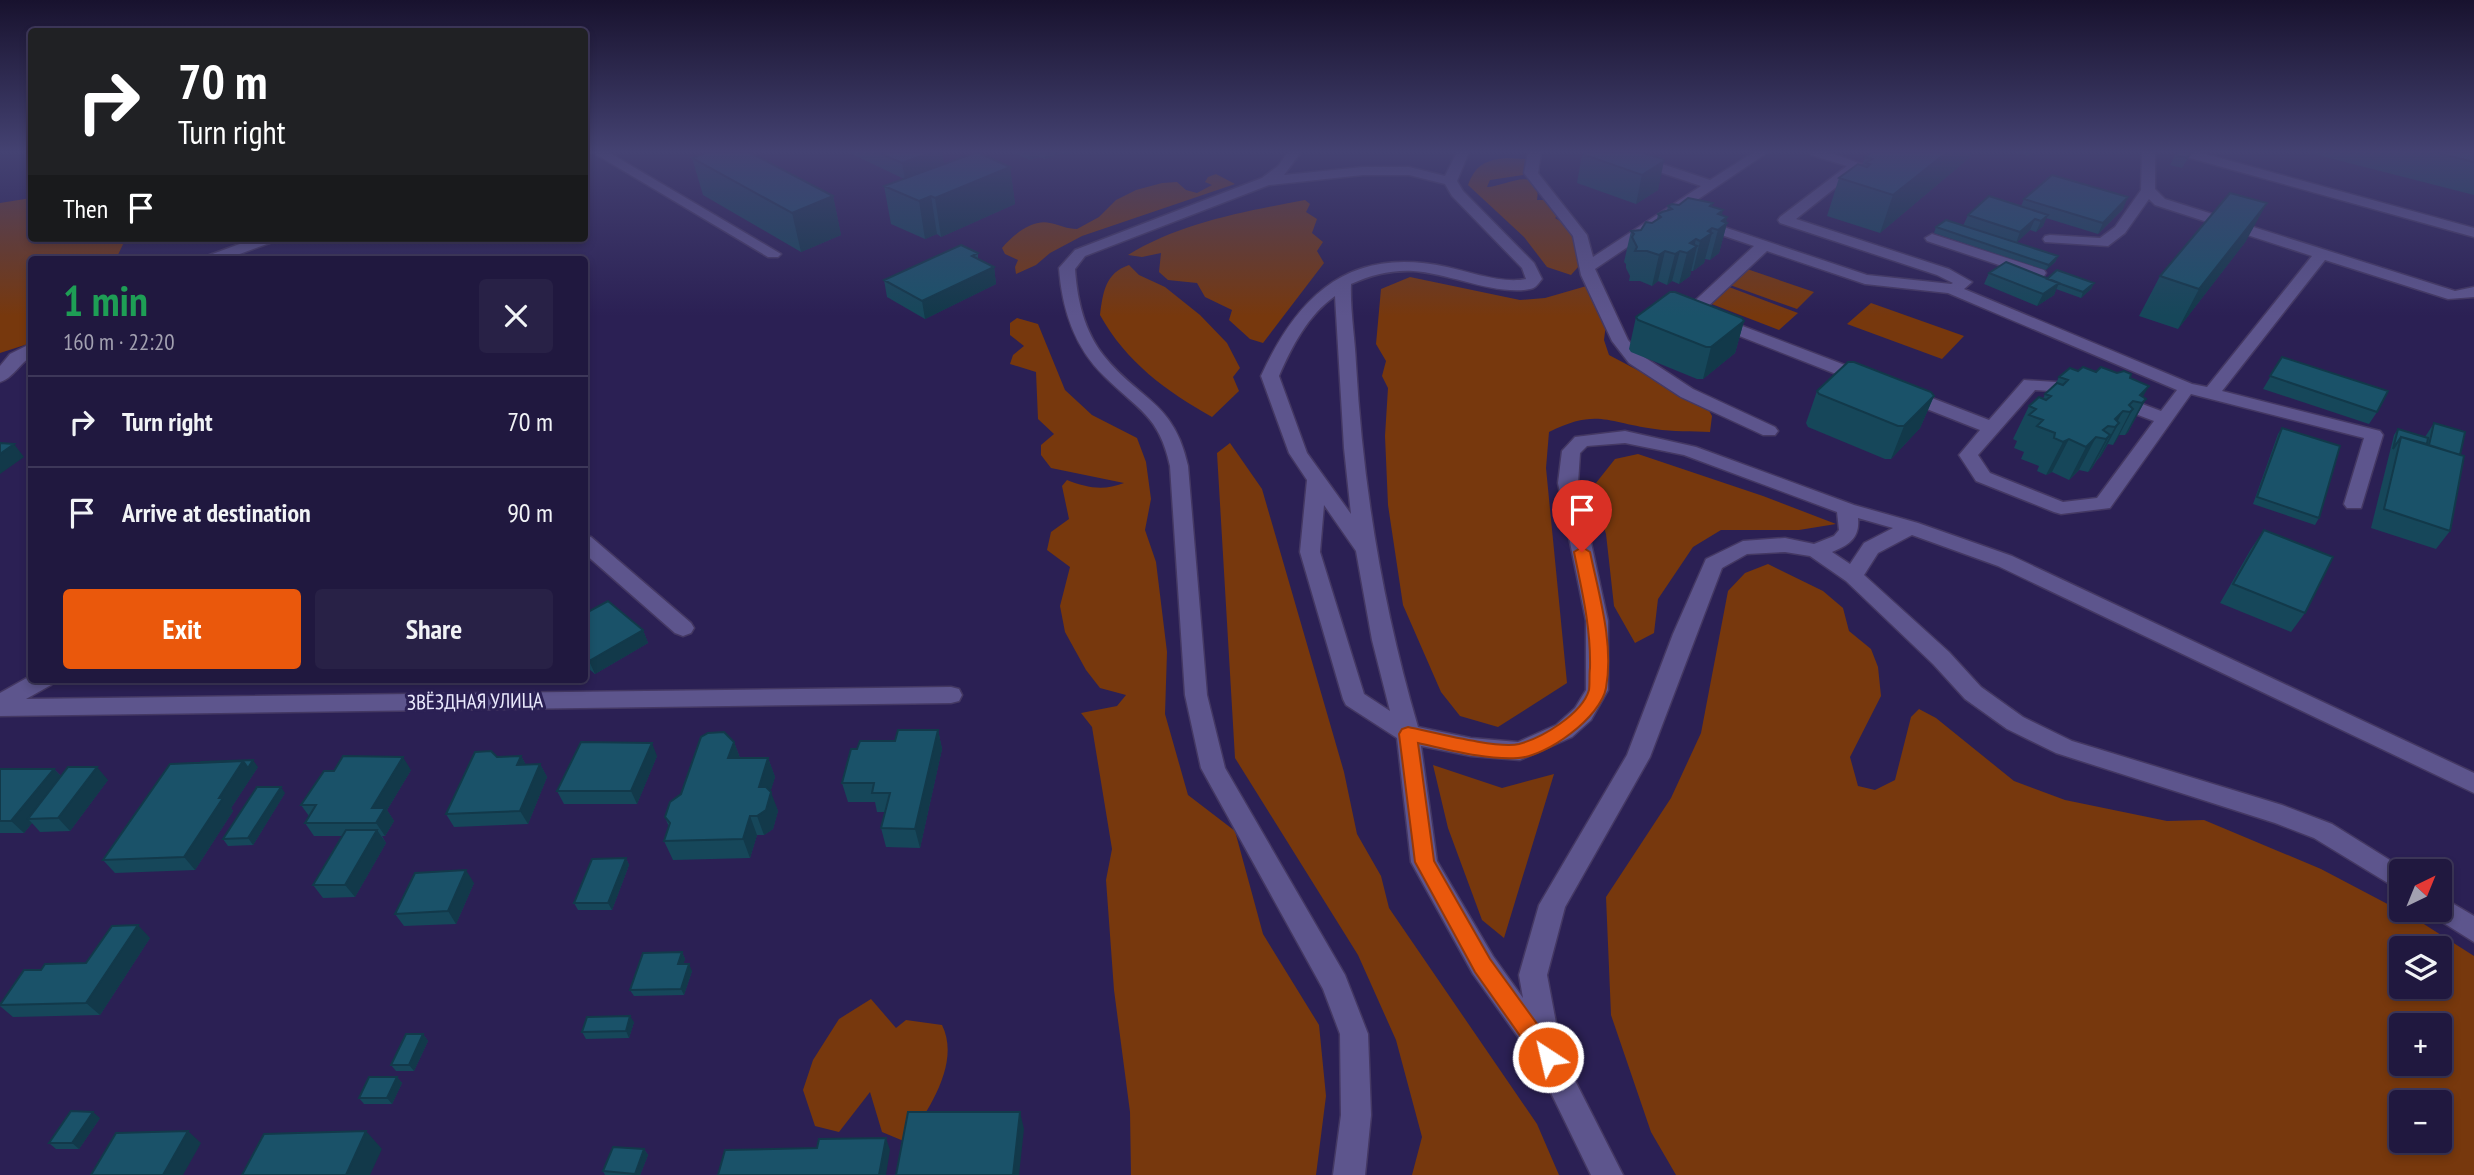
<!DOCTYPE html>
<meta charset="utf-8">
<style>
body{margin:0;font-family:"PT Sans Narrow",sans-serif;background:#282146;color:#f1f3f6;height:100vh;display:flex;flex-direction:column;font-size:26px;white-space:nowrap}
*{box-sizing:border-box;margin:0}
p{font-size:23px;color:#a2a0b0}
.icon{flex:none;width:38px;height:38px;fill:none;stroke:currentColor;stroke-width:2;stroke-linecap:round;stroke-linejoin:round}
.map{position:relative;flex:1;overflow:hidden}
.drawer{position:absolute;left:28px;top:256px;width:560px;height:427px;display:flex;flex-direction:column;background:#20183f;border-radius:7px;box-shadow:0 4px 10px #0003,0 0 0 2px #3d3759}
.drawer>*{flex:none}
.guide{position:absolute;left:28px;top:28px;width:560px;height:214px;border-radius:7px;box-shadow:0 4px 10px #0003,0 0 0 2px #3d3759;background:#202124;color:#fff;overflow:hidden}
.needle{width:46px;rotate:43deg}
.fabs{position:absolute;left:2389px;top:859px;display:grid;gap:14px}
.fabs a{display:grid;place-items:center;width:63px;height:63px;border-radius:7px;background:#20183f;box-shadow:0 4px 10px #0003,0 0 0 2px #3d3759;font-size:35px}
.pin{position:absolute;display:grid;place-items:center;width:60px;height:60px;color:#fff;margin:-72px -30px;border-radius:50% 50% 50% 0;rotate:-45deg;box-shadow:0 0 7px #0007}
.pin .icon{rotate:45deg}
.me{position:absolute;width:77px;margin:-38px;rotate:325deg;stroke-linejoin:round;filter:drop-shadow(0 0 5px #0008)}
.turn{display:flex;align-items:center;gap:24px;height:147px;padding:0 35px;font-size:32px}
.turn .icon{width:91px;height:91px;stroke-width:2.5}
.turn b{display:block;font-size:49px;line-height:60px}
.then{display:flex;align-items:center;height:66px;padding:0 35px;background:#0003;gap:14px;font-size:26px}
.round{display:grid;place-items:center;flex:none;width:74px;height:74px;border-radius:7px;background:#282146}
.head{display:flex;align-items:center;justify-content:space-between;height:119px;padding:0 35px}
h1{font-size:42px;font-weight:800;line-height:52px;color:#1e9e55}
.cta{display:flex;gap:14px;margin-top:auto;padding:14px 35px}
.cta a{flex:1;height:80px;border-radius:7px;background:#ea580c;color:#fff;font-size:28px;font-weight:800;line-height:80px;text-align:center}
.cta a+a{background:#282146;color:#f1f3f6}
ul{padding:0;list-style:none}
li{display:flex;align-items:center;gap:21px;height:91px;padding:0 35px;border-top:2px solid #3d3759}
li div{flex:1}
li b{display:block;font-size:26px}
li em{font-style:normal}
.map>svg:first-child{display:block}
.green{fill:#77380d;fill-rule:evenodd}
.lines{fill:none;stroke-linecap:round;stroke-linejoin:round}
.minor-casing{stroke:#443863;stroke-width:3}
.minor{fill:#5d558d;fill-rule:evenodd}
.wall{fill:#16475a}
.shaded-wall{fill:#12394a}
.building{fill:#1a5269;stroke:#12394a;stroke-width:2}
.route{fill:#ea580c;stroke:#983908;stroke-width:2}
.labels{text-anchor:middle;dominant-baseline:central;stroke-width:6;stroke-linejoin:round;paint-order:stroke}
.street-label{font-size:21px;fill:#eae9fd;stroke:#2b2054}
</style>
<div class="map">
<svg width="2474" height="1175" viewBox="0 0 2474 1175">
<rect width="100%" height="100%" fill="#2b2054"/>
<path class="green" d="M1507,158L1525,159L1526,167L1523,175L1490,180L1487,187C1501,188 1543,162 1537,200H1551L1564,211L1555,218L1568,226L1586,258L1571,275L1547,267L1524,237L1468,185C1476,164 1486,160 1507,158Z
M1216,174L1235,184L1082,236L1050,253L1036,265L1016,274L1015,267L1018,260L1005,254L1002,248C1013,235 1032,219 1050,223C1060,225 1067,229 1077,229L1099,217L1116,200L1136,190L1162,183L1177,182L1186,190L1197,193L1212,185L1205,182L1208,177Z
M31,198L32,238H126L116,259H32L31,343L0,353V203Z
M1305,200L1310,204L1306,212L1317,219L1312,233L1323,242L1317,251L1324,263L1263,343L1250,339L1229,320L1232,310L1205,297L1197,283L1168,280L1159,272L1161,253L1142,257L1128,255C1179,223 1246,211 1305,200Z
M1129,265L1139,275L1165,287L1200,315L1227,343L1240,368L1233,377L1239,391L1212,417C1166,391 1126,362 1100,315C1103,293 1105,273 1129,265Z
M1747,269L1814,292L1797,309L1730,285Z
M1410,277L1520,300L1545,298L1590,285L1606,324L1604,340L1609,355L1707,407L1712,416L1710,432C1692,431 1673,432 1655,429C1607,423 1598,408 1549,432L1546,468L1567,683L1498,727L1460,716L1441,692L1403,605L1388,505L1385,436L1388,388L1382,376L1386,361L1376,344L1381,289Z
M1729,287L1798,313L1779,330L1709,303Z
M1871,303L1964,336L1942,359L1847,324Z
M1017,318L1038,324L1065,390L1092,415L1137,438L1146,462L1151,499L1145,530L1156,562L1167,652L1165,714L1188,795L1235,831L1263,934L1319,1025L1326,1096L1316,1175H1131L1130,1112L1114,990L1106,880L1112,849L1092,727L1081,713L1117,706L1126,695L1100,688L1086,670L1065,632L1060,606L1070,567L1047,550L1051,532L1069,519L1062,486L1067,480C1087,488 1104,491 1124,483L1051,468L1041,455V445L1054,434L1038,419L1036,372L1010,364L1013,355L1024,346L1010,335V323Z
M1230,443L1262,489L1344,772L1357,834L1381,876L1389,908L1537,1124L1559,1175H1412L1422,1137L1396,1040L1358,955L1235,758L1217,453Z
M1638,454L1763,496L1836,524L1799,530H1721L1693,547L1658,599L1654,633L1635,643L1614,606L1606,534L1592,488L1615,459Z
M1768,564L1823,591L1843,608L1849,631L1871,649L1878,667L1881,696L1850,757L1858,786L1875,790L1895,780L1911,717L1919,709L1936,718L2014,781L2065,800L2167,821L2204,820L2321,869L2416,919L2474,956V1175H1676L1651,1132L1611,1015L1606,897L1671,798L1701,733L1728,591L1745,573ZM2401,948H2440V987H2401ZM2401,1026H2440V1064H2401ZM2401,1102H2440V1141H2401Z
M1433,765L1502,788L1554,774L1504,938L1482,920L1448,828Z
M871,999L896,1028L906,1020L942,1025C961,1063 928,1111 906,1142L882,1132L870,1092L839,1132L815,1126L803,1090L813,1060L839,1019Z"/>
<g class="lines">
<g class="minor-casing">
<path id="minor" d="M592,152H608L781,254L778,257H768Z
M1288,152H1301L1284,175L1363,167H1409L1445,176L1457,152H1469L1457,181L1463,191L1534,263L1542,279C1538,284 1536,288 1530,289C1496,296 1449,273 1413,271C1390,270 1372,275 1351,284C1350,311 1355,338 1356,364C1363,488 1383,608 1418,727L1471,738L1518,742L1556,725L1575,708L1586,690V621L1558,483L1562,451L1575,437L1625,431L1696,447L1854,505L1918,523L2012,556L2474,773V793L1998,566L1912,535L1878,553L1864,575L1949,652L1981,687L2023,717L2072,741L2282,805L2332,824L2409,872H2401V891L2314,838L2275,823L2056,753L2007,729L1965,699L1933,664L1846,581L1810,556L1785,552L1747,554L1722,568L1650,757L1565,907L1547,975L1562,1055L1623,1175H1591L1536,1062L1473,974L1411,862L1397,738L1346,705L1343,699L1300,552L1307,480L1289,453L1261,376C1299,293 1351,246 1447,267C1470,272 1503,284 1526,279L1522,268L1452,196L1445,184L1409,175H1363L1269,185L1085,256L1075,269C1077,299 1084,331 1104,356C1140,401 1174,401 1188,466L1207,695L1225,768L1345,975L1368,1034L1371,1115L1365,1175H1333L1341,1115L1340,1034L1323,989L1201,768L1185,695L1170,466C1159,415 1138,410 1104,376C1074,347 1062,309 1059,268L1075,250L1262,178L1278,166ZM1335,296L1344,448L1351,514L1307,453L1279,376C1292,346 1308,315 1335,296ZM1625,443L1684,455L1837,512L1839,530L1834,536L1814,544L1785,538L1743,541L1706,559L1673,634L1627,755L1539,905L1519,975L1523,998L1493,956L1437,861L1421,746L1471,756L1520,760L1572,737L1591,720L1608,690V621L1578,483L1580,453L1587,446ZM1324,505L1356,551L1372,640L1390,711L1364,694L1320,552ZM1858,518L1893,528L1864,543L1850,564L1832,552C1849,545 1860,538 1858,518Z
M1528,152H1541L1538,173L1587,235L1593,257L1701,186L1609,155L1608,152H1626L1710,180L1754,152H1768L1595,269L1628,340L1641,355L1693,389L1775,427L1778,431L1775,435H1763L1681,397L1629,363L1612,341L1581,275L1573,236L1524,173Z
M1810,152H1828L1864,165L1796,219L1949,269L1972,282L1964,289L2192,384L2207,387L2312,256L2155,205L2149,199L2125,233L2108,246L2045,242L2043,239L2045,236L2050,235L2100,238L2115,227L2141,190L2142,152H2155V189L2165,199L2455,291L2474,287V297L2448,299L2325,260L2222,391L2380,431L2383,435L2361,508H2347L2344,504L2364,438L2191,394L2110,508L2061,514L2054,512L1976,481L1959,455L1980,430L1899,398L1896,394L1899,390H1911L1989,420L2024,380L2088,384L2091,388L2088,392L2082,393L2035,390L1978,455L1990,473L2063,502L2097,498L2154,421L2109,404L2106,400L2109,396H2121L2161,411L2177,390L1948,293L1865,284L1767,251L1703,311L1871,375L1874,379L1871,383H1859L1686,315L1684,312L1686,309L1754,246L1695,226L1693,223L1695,220L1700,219L1867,275L1951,284L1953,283L1937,275L1780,223L1778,220L1780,217L1847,166L1811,155Z
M2177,152H2198L2474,228V237L2179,155Z
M1932,234L2044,270L2046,273L2044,276H2032L1927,241L1925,238Z
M256,238H277L275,241L226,259H204L207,256Z
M32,343V356C20,363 12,379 0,382V366L10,354Z
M584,536L591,537L691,623L694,628L691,633L683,636L675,633L584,553Z
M32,675V679H54L51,685L26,699L951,687L959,689L962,695L959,701L951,703L0,716V693Z
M2440,896L2474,916V942L2431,915L2428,910H2440Z"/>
</g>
<use href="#minor" class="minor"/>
</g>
<path class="wall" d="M848,152H942L944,164L922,172L1010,167L1015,204L941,237L937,234L925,239L891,224L884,186L904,179Z
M1011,152H1074L1066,155L1061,153L1045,159L1039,157L1030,160Z
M1872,152H1972L1969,158L1880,233L1827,216L1839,178L1862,165L1865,157Z
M2013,152H2033L2028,156Z
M2306,152H2474V195Z
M2191,153L2182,168L2170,165L2175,155Z
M1582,154L1663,159L1658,190L1636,204L1577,183Z
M692,158L833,196L841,235L801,252L703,195Z
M2024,199L2123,209L2098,234L2046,218L2043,226L2036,232L2030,230L2016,243L2058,256L2055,262L2046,270L1934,233L1936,227L1963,226L1968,215L2021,206Z
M1679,205L1712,207L1722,215L1727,223L1719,253L1710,260L1705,259L1704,263L1693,271H1691L1690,276L1679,284L1672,281L1667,285L1658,281L1652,286L1640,281H1629L1630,276L1626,268V264L1624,262L1631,231L1641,230L1657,219L1658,214L1667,210L1668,206Z
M2246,241L2178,329L2139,316L2160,276Z
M978,253V259L994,267L996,284L925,319L887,297L884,280Z
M1989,273L2047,279L2094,283L2091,289L2081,298L2056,289L2054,295L2037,306L1984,284Z
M1636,317L1744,321L1735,353L1703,379H1697L1631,352L1629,349Z
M2282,357L2377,412L2369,424L2263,389Z
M2078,371L2096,372L2130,378L2143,397L2146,399L2128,432L2125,435H2119L2113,445L2108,444L2101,456L2097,460L2092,468L2088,472L2079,470L2069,480L2052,472L2046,475L2037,471L2039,466L2021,459L2024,452L2014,448L2017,441L2013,439L2029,406L2043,399L2045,394L2056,383L2059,377Z
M1817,391L1934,396L1920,428L1891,459H1885L1808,427L1806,423Z
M2434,423L2460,455L2450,531L2436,549L2371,528L2394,435L2398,429L2425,437Z
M2282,428L2319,518L2315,525L2253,504L2278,434Z
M2264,530L2305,613L2291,632L2220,603L2251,549Z
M584,614L643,630L648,643L595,674L584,665Z
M938,730L942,749L920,848L886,847L881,828L885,812H877L875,802H848L842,783L857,749Z
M734,742L740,758H768L775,777L770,792L778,811L773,829L764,835H757L750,858L673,860L664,841L669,827L665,817L681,794Z
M521,756L526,765L540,764L547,777L528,824L454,827L446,814L497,757Z
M657,756L637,804H564L557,791Z
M258,767L231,808L233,811L195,870L115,873L103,860Z
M0,769H54L61,776L108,780L70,831L40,832L32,823L24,833H0Z
M411,770L387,810L394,821L385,836H382L386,843L355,897L323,898L313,885L343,836H314L305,823L309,816L301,805Z
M285,793L253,845L228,846L223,839Z
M626,858L629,865L612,910H578L574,903Z
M474,883L456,924L404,926L395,914Z
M150,938L100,1015L13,1017L0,1006V1003L41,970L86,963Z
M682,952L685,959L683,964L692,971L684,995L634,996L630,990Z
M634,1022L629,1038L586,1039L582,1032Z
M423,1034L428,1041L414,1071H396L391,1065Z
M397,1077L402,1083L392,1104H364L359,1098Z
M100,1118L79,1149H56L49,1143Z
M644,1149L648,1155L640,1175H605L603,1171Z"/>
<path class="shaded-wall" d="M932,152H942L944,164L905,179L902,163Z
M1029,152H1039V157L1030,160Z
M1045,152H1060L1061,153L1045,159Z
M1065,152H1074L1066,155Z
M1947,152H1972L1969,158L1880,233L1893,195Z
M1664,161L1658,190L1636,204L1642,175Z
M1010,167L1015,204L941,237L935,198Z
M833,196L841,235L801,252L792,213Z
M931,196L937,234L925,239L919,201Z
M2128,197L2123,209L2098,234L2103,223Z
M2267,203L2246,241L2178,329L2199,289Z
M1723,210L1718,230L1722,221L1727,217L1726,224L1727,223L1719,253L1710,260L1718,230V214Z
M2048,215L2043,226L2036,232L2041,221Z
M2035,219L2030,230L2016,243L2020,232Z
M1712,228L1711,234L1712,233L1704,263L1693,271L1700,241L1708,231Z
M1696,239L1694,248L1697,246L1690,276L1679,284L1687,253L1690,243Z
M1665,251L1658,281L1652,286L1659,255Z
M1680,251L1672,281L1667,285L1675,254Z
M2058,256L2055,262L2046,270L2049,265Z
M994,267L996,284L925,319L922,301Z
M2059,283L2054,295L2037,306L2043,294Z
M2094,283L2091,289L2081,298L2083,292Z
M1744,321L1735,353L1703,379L1711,347Z
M2149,386L2140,402V395Z
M1934,396L1920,428L1891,459L1904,426Z
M2146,399L2128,432L2125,435L2142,403Z
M2133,409L2116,441L2113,445L2130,412Z
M2123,411L2115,426L2119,423L2101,456L2097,460L2115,427V419Z
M2110,435L2092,468L2088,472L2106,439Z
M2096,437L2079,470L2069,480L2086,447Z
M2069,439L2052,472L2046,475L2063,442Z
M14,444L24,457L0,474V454Z
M643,630L648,643L595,674L589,661Z
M191,679H205L195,684Z
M938,730L942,749L920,848L915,829Z
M734,742L741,761L728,758Z
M652,743L657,756L637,804L631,791Z
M521,756L528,769L517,765Z
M403,757L411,770L387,810L394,821L385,836L376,823L372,808Z
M768,758L775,777L766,806L759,787Z
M253,760L258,767L231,808L233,811L195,870L184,857L219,798L243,761Z
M540,764L547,777L528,824L520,811Z
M97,767L108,780L70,831L58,818Z
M54,769L66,782L28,819L32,823L24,833L11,821Z
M281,787L285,793L253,845L248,838Z
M771,792L778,811L773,829L764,835L757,816Z
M750,816L757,835L750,858L743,839Z
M377,830L386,843L355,897L345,885Z
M626,858L629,865L612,910L608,903Z
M466,870L474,883L456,924L448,911Z
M138,925L150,938L100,1015L86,1003Z
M682,952L685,959L681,971L678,964Z
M689,964L692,971L684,995L681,989Z
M630,1016L634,1022L629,1038L626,1031Z
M423,1034L428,1041L414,1071L409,1065Z
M397,1077L402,1083L392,1104L387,1098Z
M93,1112L100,1118L79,1149L72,1143Z
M1020,1112L1024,1129L1019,1175H1013Z
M188,1131L201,1143L183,1175H163Z
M366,1131L382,1149L370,1175H346Z
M886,1138L890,1150L886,1175H879Z
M644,1149L648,1155L640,1175H636L635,1174Z"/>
<path class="building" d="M709,152H749L833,196L792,213L692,158Z
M877,152H932L902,163Z
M977,152L1010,167L935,198L931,196L919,201L884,186Z
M1587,152H1641L1663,159L1664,161L1642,175L1582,154Z
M1872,152H1947L1893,195L1839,178L1858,164L1867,167L1870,164L1866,163L1872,159L1865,157Z
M2178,152H2185L2191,153L2187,158L2175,155Z
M2433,152H2474V162Z
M2052,175L2128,197L2103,223L2024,199Z
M2230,193L2267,203L2199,289L2160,276Z
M1989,196L2048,215L2041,221L2035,219L2020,232L1968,215Z
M1688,198L1713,203L1710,206L1723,210L1718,214L1727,217L1722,221L1727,223L1718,230L1712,228L1708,231L1712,233L1700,241L1696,239L1690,243L1697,246L1687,253L1680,251L1675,254L1665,251L1659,255L1647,251H1635L1637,247L1632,237L1634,234L1631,231L1641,230L1646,222L1652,223L1661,217L1658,214L1662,212L1672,209L1668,206L1672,204L1679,205Z
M1946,220L2058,256L2049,265L1936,227Z
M961,245L978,253L972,256L994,267L922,301L884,280Z
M2006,262L2059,283L2043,294L1989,273Z
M2057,270L2094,283L2083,292L2047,279Z
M1670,292H1675L1742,318L1744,321L1711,347H1706L1638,320L1636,317Z
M2282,357L2388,391L2377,412L2270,376Z
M1848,362H1854L1931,392L1934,396L1904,426H1898L1819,394L1817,391Z
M2083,367L2096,372L2101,367L2117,373L2124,371L2131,374L2130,378L2149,386L2140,395L2146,399L2142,403L2133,401L2129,405L2133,409L2130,412L2123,411L2115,419L2119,423L2115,427L2108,426L2103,430L2110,435L2106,439L2096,437L2086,447L2069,439L2063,442L2054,438L2055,433L2037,426L2043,420L2029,415L2036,409L2029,406L2039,397L2046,400L2051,396L2045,394L2057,383L2063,385L2068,380L2059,377L2070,368L2078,371Z
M2434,423L2465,432L2460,455L2429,445Z
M2282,428L2340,446L2319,518L2257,497Z
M2398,429L2428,438L2427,444L2401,437L2393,449Z
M2401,437L2464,456L2450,531L2384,509Z
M0,443L14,444L0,454Z
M2264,530L2333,557L2305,613L2233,584Z
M608,601L643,630L589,661L584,657V614Z
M898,730H938L915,829L881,828L890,793H872L874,783H842L851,749H857L860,741H895Z
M724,732L734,742L728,758H768L759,787H766L771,792L766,810L757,816H750L743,839L664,841L670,823L665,817L670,802L681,794L701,737L708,733Z
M581,742L652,743L631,791H557Z
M491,751L497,757L521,756L517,765L540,764L520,811L446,814L475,752Z
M343,756L403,757L372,808H385L376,823H305L316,805H301L324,771H334Z
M253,760L248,768L243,761L200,763L201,762Z
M243,761L219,798H223L184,857L103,860L170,764Z
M68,767H97L58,818L28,819Z
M0,769H54L11,821H0Z
M257,787H281L248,838L223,839Z
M346,830H377L345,885H313Z
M626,858L608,903H574L592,859Z
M466,870L448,911L395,914L415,873Z
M138,925L86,1003L0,1005L24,970H41L45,964L86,963L112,926Z
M682,952L678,964H689L681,989L630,990L643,953Z
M630,1016L626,1031L582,1032L587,1017Z
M406,1034H423L409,1065H391Z
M369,1077H397L387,1098H359Z
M71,1111L93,1112L72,1143H49Z
M908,1112H1020L1013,1175H896Z
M188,1131L163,1175H91L116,1133Z
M366,1131L346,1175H242L264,1134Z
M886,1138L879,1175H718L725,1150L817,1148L819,1139Z
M613,1147L644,1149L635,1174L603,1171Z"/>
<linearGradient id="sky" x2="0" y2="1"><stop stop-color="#18122e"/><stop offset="0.48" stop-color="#444272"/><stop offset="1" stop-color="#444272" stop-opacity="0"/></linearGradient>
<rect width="2474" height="316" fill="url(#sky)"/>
<path class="route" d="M1582,547L1590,552C1599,595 1614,644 1606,688C1601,717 1546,757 1518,758C1485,760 1450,750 1418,743L1434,861L1490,959L1556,1050L1559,1057L1556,1064L1548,1067L1540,1064L1475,972L1415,862L1399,734L1402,729L1408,727C1433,732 1497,749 1519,744C1542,738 1582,714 1589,690C1590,683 1589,675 1590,668C1591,628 1582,591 1574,552Z"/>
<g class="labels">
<g class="street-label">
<text transform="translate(475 701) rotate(-1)">ЗВЁЗДНАЯ УЛИЦА</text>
</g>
</g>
</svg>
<div class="fabs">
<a><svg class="needle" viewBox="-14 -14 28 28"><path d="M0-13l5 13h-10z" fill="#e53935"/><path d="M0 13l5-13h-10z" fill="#a2a0b0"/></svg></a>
<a><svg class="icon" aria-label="layers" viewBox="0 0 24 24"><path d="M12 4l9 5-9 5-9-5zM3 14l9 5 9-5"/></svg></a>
<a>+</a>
<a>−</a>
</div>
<div class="pin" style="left:1582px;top:552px;background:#d93025"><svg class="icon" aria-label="arrive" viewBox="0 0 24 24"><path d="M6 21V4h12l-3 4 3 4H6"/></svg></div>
<svg class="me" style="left:1548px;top:1057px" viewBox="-20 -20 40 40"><circle r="17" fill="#ea580c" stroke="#fff" stroke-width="3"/><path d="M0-11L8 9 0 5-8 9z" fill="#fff"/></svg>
<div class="guide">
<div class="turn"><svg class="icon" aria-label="right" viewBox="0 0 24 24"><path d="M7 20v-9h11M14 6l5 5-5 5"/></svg><div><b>70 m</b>Turn right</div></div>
<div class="then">Then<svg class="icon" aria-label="arrive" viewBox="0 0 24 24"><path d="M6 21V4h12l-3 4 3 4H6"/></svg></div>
</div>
<section class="drawer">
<div class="head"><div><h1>1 min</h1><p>160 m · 22:20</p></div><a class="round"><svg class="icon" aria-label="close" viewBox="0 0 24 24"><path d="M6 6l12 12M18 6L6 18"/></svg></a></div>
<ul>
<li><svg class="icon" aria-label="right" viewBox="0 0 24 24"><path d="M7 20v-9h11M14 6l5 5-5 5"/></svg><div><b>Turn right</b></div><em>70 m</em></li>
<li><svg class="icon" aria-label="arrive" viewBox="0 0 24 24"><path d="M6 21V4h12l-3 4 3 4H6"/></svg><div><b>Arrive at destination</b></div><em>90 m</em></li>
</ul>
<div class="cta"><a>Exit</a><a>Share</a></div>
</section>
</div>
